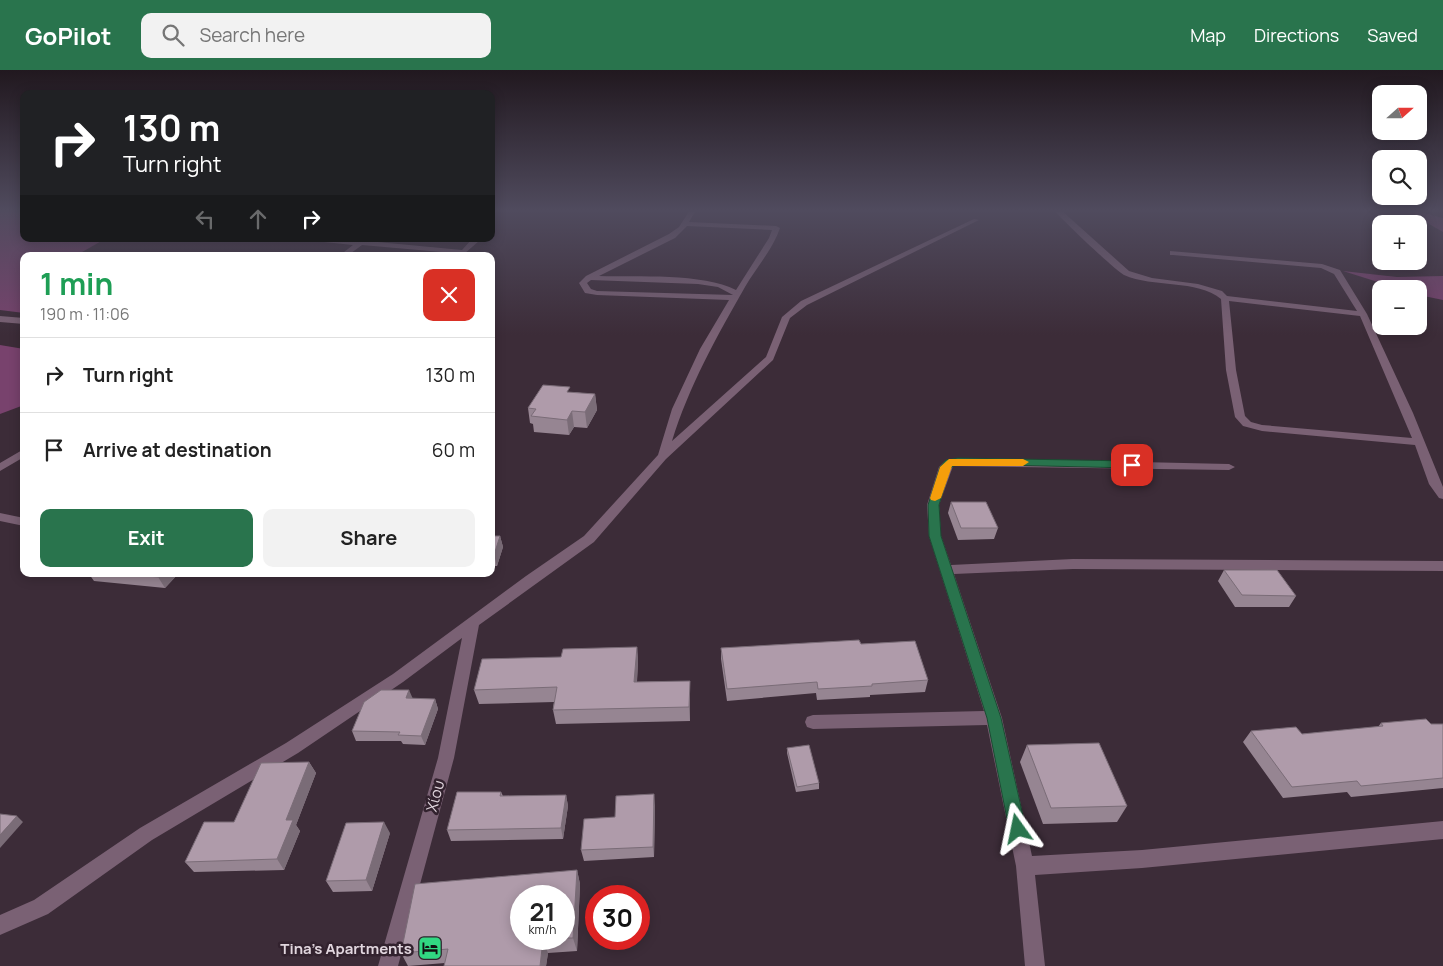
<!DOCTYPE html>
<meta charset="utf-8">
<style>
body{margin:0;font-family:Manrope,sans-serif;background:#f2f2f2;color:#222;height:100vh;display:flex;flex-direction:column;font-size:19px;white-space:nowrap}
*{box-sizing:border-box;margin:0}
p{font-size:16px;color:#767676}
.icon{flex:none;width:28px;height:28px;fill:none;stroke:currentColor;stroke-width:2;stroke-linecap:round;stroke-linejoin:round}
.map{position:relative;flex:1;overflow:hidden}
.drawer{position:absolute;left:20px;top:182px;width:475px;height:325px;display:flex;flex-direction:column;background:#fff;border-radius:10px;box-shadow:0 2px 12px #0003}
.drawer>*{flex:none}
.guide{position:absolute;left:20px;top:20px;width:475px;height:152px;border-radius:10px;box-shadow:0 2px 12px #0003;background:#202124;color:#fff;overflow:hidden}
.needle{width:32px;rotate:69deg}
.controls{position:absolute;left:1372px;top:15px;display:grid;gap:10px}
.controls a{display:grid;place-items:center;width:55px;height:55px;border-radius:10px;background:#fff;box-shadow:0 2px 12px #0003;font-size:25px}
.speed{position:absolute;left:510px;top:815px;display:flex;gap:10px;font-size:25px;font-weight:700;text-align:center}
.speed>*{display:grid;place-content:center;width:65px;height:65px;border-radius:50%;background:#fff;box-shadow:0 2px 12px #0003;line-height:1}
.speed small{font-size:12px;font-weight:400}
.speed .limit{border:8px solid #d22;background:#fff;color:#111}
.pin{position:absolute;display:grid;place-items:center;width:42px;height:42px;color:#fff;margin:-21px;border-radius:10px;box-shadow:0 2px 8px #0006}
.me{position:absolute;width:55px;margin:-28px;rotate:348deg;stroke-linejoin:round;filter:drop-shadow(0 0 4px #0008)}
.turn{display:flex;align-items:center;gap:18px;height:105px;padding:0 20px;font-size:22px}
.turn .icon{width:65px;height:65px;stroke-width:2.5}
.turn b{display:block;font-size:35px;line-height:42px}
.lanes{display:flex;align-items:center;height:48px;padding:0 20px;background:#0003;justify-content:center;gap:25px;direction:ltr}
.lanes .off{opacity:.35}
.round{display:grid;place-items:center;flex:none;width:52px;height:52px;border-radius:10px;background:#f2f2f2}
.overview{display:flex;align-items:center;justify-content:space-between;height:85px;padding:0 20px}
h1{font-size:30px;font-weight:700;line-height:38px;color:#1e9e55}
.cta{display:flex;gap:10px;margin-top:auto;padding:10px 20px}
.cta a{flex:1;height:58px;border-radius:10px;background:#29744d;color:#fff;font-size:20px;font-weight:700;line-height:58px;text-align:center}
.cta a+a{background:#f2f2f2;color:#222}
ul{padding:0;list-style:none}
li{display:flex;align-items:center;gap:15px;height:75px;padding:0 20px;border-top:1px solid #e0e0e0}
li div{flex:1}
li b{display:block;font-size:19px}
li em{font-style:normal}
header{display:flex;align-items:center;gap:30px;box-sizing:border-box;height:70px;padding:0 25px;background:#29744d;color:#fff}
header strong{font-size:24px}
nav{display:flex;gap:28px;margin-inline-start:auto;font-size:18px}
.search{width:350px;height:45px;background:#f2f2f2;display:flex;align-items:center;gap:12px;box-sizing:border-box;padding:0 18px;border-radius:10px;color:#767676;font-size:19px}
.map>svg:first-child{display:block}
.forest{fill:#78426d}
.lines{fill:none;stroke-linecap:round;stroke-linejoin:round}
.path{stroke:#887a84;stroke-width:2;stroke-dasharray:0.5 2.5;stroke-linecap:butt}
.minor{fill:#7a6174;fill-rule:evenodd}
.wall{fill:#968592;fill-rule:evenodd}
.shaded-wall{fill:#7a6c77}
.building{fill:#af9baa;stroke:#7a6c77}
.route{fill:#29744d;stroke:#1b4b32}
.slow{fill:#f59e0b}
.labels{text-anchor:middle;dominant-baseline:central;stroke-width:5;stroke-linejoin:round;paint-order:stroke}
.near-street-label{font-size:15px;fill:#e1d6de;stroke:#32222e}
.near-poi-label{font-size:15px;font-weight:bold;fill:#e1d6de;stroke:#32222e;text-anchor:end}
</style>
<header>
<strong>GoPilot</strong>
<div class="search"><svg class="icon" aria-label="search" viewBox="0 0 24 24"><circle cx="10" cy="10" r="6"/><path d="M15 15l6 6"/></svg>Search here</div>
<nav><a>Map</a><a>Directions</a><a>Saved</a></nav>
</header>
<div class="map">
<svg width="1443" height="896" viewBox="0 0 1443 896">
<rect width="100%" height="100%" fill="#3c2c38"/>
<path class="forest" d="M0,140H24V169H105L75,186H24V243L0,240Z
M1413,140L1443,148V162L1417,147Z
M1343,201L1397,207L1443,206V230L1419,225V219H1400Z
M0,275L24,279V335L0,344Z"/>
<g class="lines">
<path class="path" d="M1441,140H1443"/>
<path class="minor" d="M690,140H696L689,152L776,156L780,158C773,179 756,198 745,217C717,266 689,316 672,371L766,287L782,247L801,231L974,149L979,150L807,235L790,248L773,290L666,389L594,472L479,555L454,688L398,896H378L438,688L462,568L403,612L298,683L152,770L48,844L0,865V845L34,830L140,758L286,673L393,604L526,506L584,466L658,385L672,339L700,279L729,230L597,225L585,223L579,213L586,206L669,164L679,157ZM687,156L772,160L769,168L736,220C703,203 637,207 599,206L675,168ZM591,210L698,214L718,217L733,225L597,221L591,219L587,213Z
M1054,140H1061L1129,201L1152,208L1198,214L1222,221L1227,226L1357,241L1334,204L1321,198L1173,185H1170V181L1322,194L1340,200L1367,244L1413,343L1443,417V429L1439,428L1429,414L1415,375L1262,361L1243,356L1235,347L1226,300L1221,229C1197,209 1153,218 1124,205C1116,201 1061,149 1054,140ZM1229,231L1360,246L1412,368L1262,355L1251,352L1245,346L1236,300Z
M310,169L358,171L367,169V171L462,180L472,169L479,171L464,184L362,175L347,186H339L353,175L314,171Z
M0,246L24,248V254L0,252Z
M24,379V387L0,401V393Z
M958,388L1229,394L1235,397L1229,400L953,396L939,435L941,466L951,495L1073,489L1443,491V501L1073,499L954,504L1002,648L1032,786L1142,780L1443,751V769L1142,798L1035,805L1045,896H1025L1016,796L987,655L813,659L807,657L805,652L807,647L813,645L984,641L929,466L927,435L939,397L945,391Z
M0,443L24,448V456L0,451Z"/>
</g>
<path class="wall" d="M570,322L595,324L597,340L587,358L574,357L569,365L534,362L533,354L530,353L528,338Z
M951,432L998,458L994,469L958,470L948,443Z
M491,466H500L503,477L497,496H491Z
M1224,500L1296,526L1289,537H1235L1218,511Z
M89,504H178L165,518L94,511Z
M861,574L928,610L925,622L870,625V627L817,630L816,623L727,631L721,589V578Z
M637,577L638,591L637,612L690,611V651L556,654L553,640L554,632L479,634L474,620L561,587Z
M413,629H435L438,639L425,675L403,674L401,671H356L352,661Z
M1381,653L1431,654H1443V718L1351,727L1347,722L1283,728L1243,672L1251,661L1302,664L1378,657Z
M1027,675L1127,736L1117,752L1043,754L1020,692Z
M787,678L819,713V719L796,722L787,683Z
M309,692L316,703L296,755L300,761L284,800L194,802L185,792Z
M501,722L503,726L566,725L568,736L563,769L451,771L447,760Z
M655,735L654,787L584,791L581,780Z
M390,763L372,821L333,822L326,811Z
M577,800L580,814L577,881L548,883L546,896H444L445,893L408,896L401,883ZM564,826V869H521Z"/>
<path class="shaded-wall" d="M595,324L597,340L587,358L585,342Z
M572,341L574,357L569,365L567,350Z
M500,466L503,477L497,496L494,485Z
M161,504H178L165,518L158,507Z
M637,577L638,591L636,626L634,612Z
M690,611V651L689,637Z
M409,620L413,629L406,628Z
M435,629L438,639L425,675L421,666Z
M309,692L316,703L296,755L300,761L284,800L277,789L286,750Z
M654,724L655,735L654,787L653,777Z
M566,725L568,736L563,769L561,758Z
M17,746L23,752L0,778V765Z
M384,752L390,763L372,821L366,810Z
M577,800L580,814L577,881L573,868Z
M543,870L548,883L546,896H540Z"/>
<path class="building" d="M543,315L570,317L567,322L595,324L585,342L572,341L567,350L531,346L536,339L528,338Z
M951,432H986L998,458H961Z
M491,466H500L494,485H491Z
M1224,500H1277L1296,526L1242,525Z
M127,504H161L158,507Z
M859,570L861,574L915,571L928,610L872,614V616L818,619L817,612L727,619L721,578Z
M637,577L634,612L690,611L689,637L553,640L557,617L474,620L482,589L561,587L563,579Z
M381,620H409L406,628L435,629L421,666L398,665L400,662L352,661L364,632Z
M1426,649L1431,654H1443V708L1361,716L1357,711L1292,717L1251,661L1296,657L1302,664L1383,656L1381,653Z
M1099,673L1127,736L1051,738L1027,675Z
M809,675L819,713L797,717L787,678Z
M309,692L286,750H293L277,789L185,792L204,752H234L261,693Z
M457,722H501L500,726L566,725L561,758L447,760Z
M654,724L653,777L581,780L584,749L615,747L616,726Z
M0,744L17,746L0,765Z
M384,752L366,810L326,811L346,753Z
M577,800L573,868H564V826H521V869H560L543,870L540,896H444L448,879L401,883L415,814Z"/>
<linearGradient id="sky" x2="0" y2="1"><stop stop-color="#21181f"/><stop offset="0.53" stop-color="#504b5e"/><stop offset="1" stop-color="#504b5e" stop-opacity="0"/></linearGradient>
<rect width="1443" height="265" fill="url(#sky)"/>
<path class="route" d="M958,388L1132,391L1138,395L1132,398L958,394L950,398L939,435L941,466L1001,648L1026,759L1024,764L1018,766L1012,764L1009,759L987,648L929,466L928,435L940,397L946,390Z"/>
<path class="slow" d="M949,389H1023L1029,392L1023,396H952L941,428L935,431L931,430L930,428L940,397Z"/>
<defs>
<g id="hotel-square" transform="scale(1.25)"><rect x="-9" y="-9" width="18" height="18" rx="4" fill="#31d882" stroke="#32222e"/><path d="M-6-4.5h1.5V1H6V5H4.5V3h-9V5H-6ZM-4 0a1.8 1.8 0 1 1 3.6 0ZM.5 0V-2.5h3Q6-2.5 6 0Z" fill="#111"/></g>
</defs>
<g fill-rule="evenodd">
<use href="#hotel-square" x="430" y="878"/>
</g>
<g class="labels">
<g class="near-street-label">
<text transform="translate(435 726) rotate(-75)">Χίου</text>
</g>
<g class="near-poi-label">
<text x="412" y="878">Tina's Apartments</text>
</g>
</g>
</svg>
<div class="controls">
<a><svg class="needle" viewBox="-14 -14 28 28"><path d="M0-13l5 13h-10z" fill="#e53935"/><path d="M0 13l5-13h-10z" fill="#767676"/></svg></a>
<a><svg class="icon" aria-label="search" viewBox="0 0 24 24"><circle cx="10" cy="10" r="6"/><path d="M15 15l6 6"/></svg></a>
<a>+</a>
<a>−</a>
</div>
<div class="speed"><div>21<small>km/h</small></div><div class="limit">30</div></div>
<div class="pin" style="left:1132px;top:395px;background:#d93025"><svg class="icon" aria-label="arrive" viewBox="0 0 24 24"><path d="M6 21V4h12l-3 4 3 4H6"/></svg></div>
<svg class="me" style="left:1018px;top:759px" viewBox="-20 -20 40 40"><path d="M0-17L14 15 0 8-14 15z" fill="#29744d" stroke="#fff" stroke-width="4"/></svg>
<div class="guide">
<div class="turn"><svg class="icon" aria-label="right" viewBox="0 0 24 24"><path d="M7 20v-9h11M14 6l5 5-5 5"/></svg><div><b>130 m</b>Turn right</div></div>
<div class="lanes"><svg class="icon off" aria-label="left" viewBox="0 0 24 24"><path d="M17 20v-9H6M10 6l-5 5 5 5"/></svg><svg class="icon off" aria-label="ahead" viewBox="0 0 24 24"><path d="M12 20V5M6 11l6-6 6 6"/></svg><svg class="icon" aria-label="right" viewBox="0 0 24 24"><path d="M7 20v-9h11M14 6l5 5-5 5"/></svg></div>
</div>
<section class="drawer">
<div class="overview"><div><h1>1 min</h1><p>190 m · 11:06</p></div><a class="round" style="background:#d93025;color:#fff"><svg class="icon" aria-label="close" viewBox="0 0 24 24"><path d="M6 6l12 12M18 6L6 18"/></svg></a></div>
<ul>
<li><svg class="icon" aria-label="right" viewBox="0 0 24 24"><path d="M7 20v-9h11M14 6l5 5-5 5"/></svg><div><b>Turn right</b></div><em>130 m</em></li>
<li><svg class="icon" aria-label="arrive" viewBox="0 0 24 24"><path d="M6 21V4h12l-3 4 3 4H6"/></svg><div><b>Arrive at destination</b></div><em>60 m</em></li>
</ul>
<div class="cta"><a>Exit</a><a>Share</a></div>
</section>
</div>
